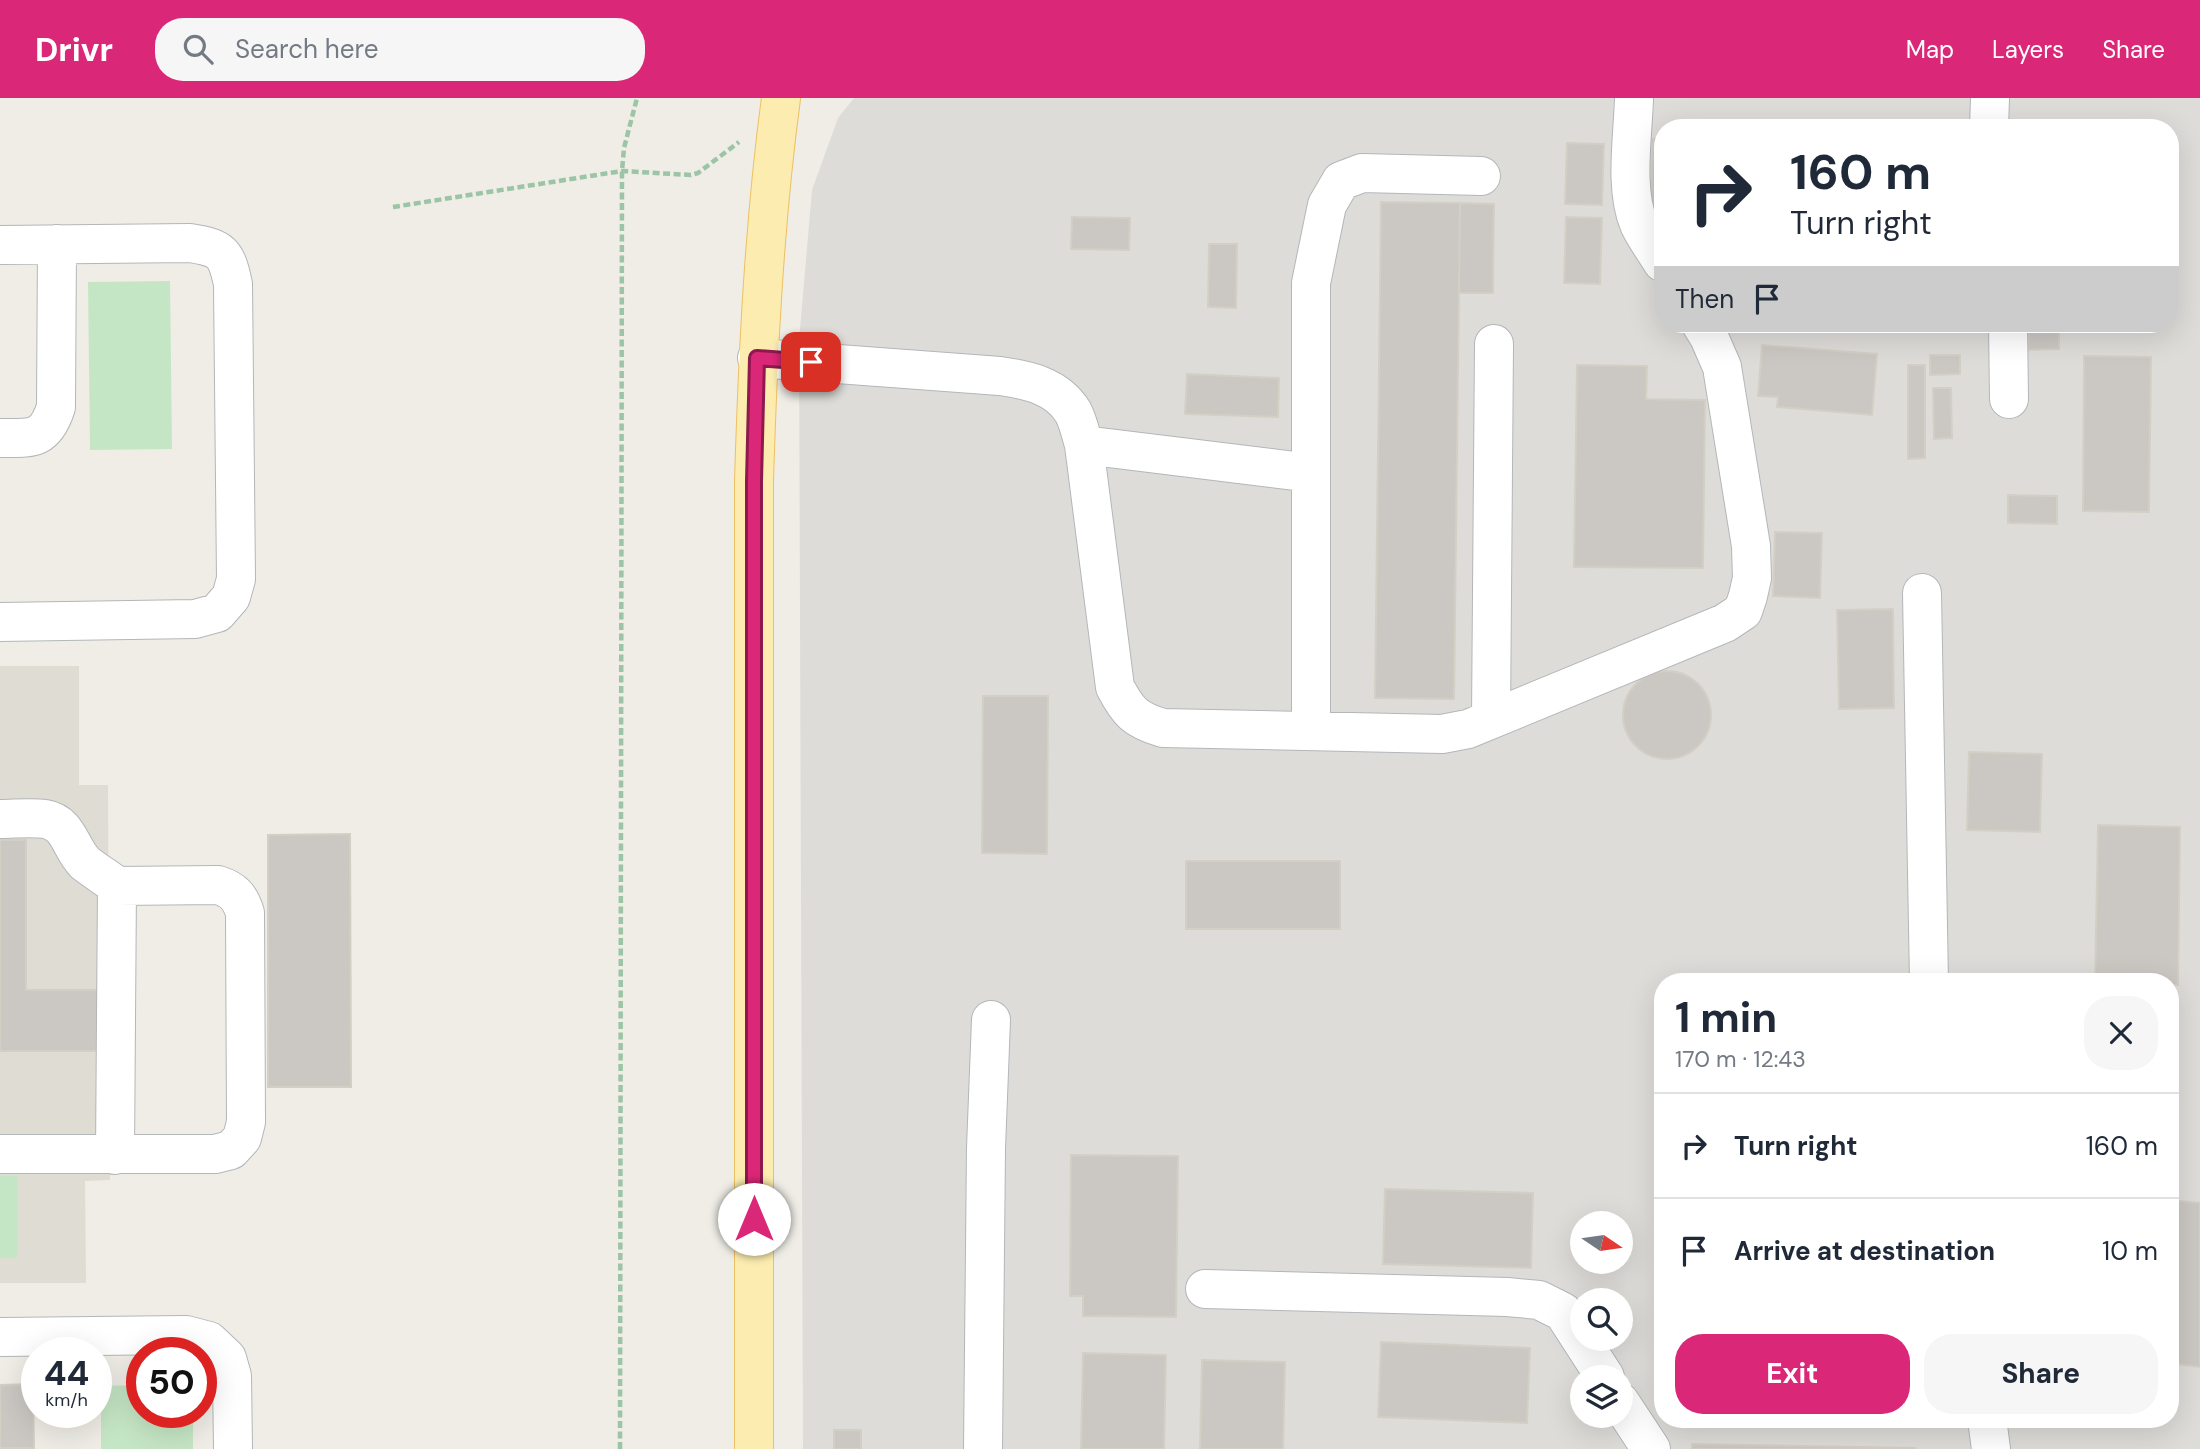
<!DOCTYPE html>
<meta charset="utf-8">
<style>
body{margin:0;font-family:"DM Sans",sans-serif;background:#f6f6f7;color:#1f2937;height:100vh;display:flex;flex-direction:column;font-size:26px;white-space:nowrap}
*{box-sizing:border-box;margin:0}
p{font-size:23px;color:#747a83}
.icon{flex:none;width:38px;height:38px;fill:none;stroke:currentColor;stroke-width:2;stroke-linecap:round;stroke-linejoin:round}
.map{position:relative;flex:1;overflow:hidden}
.drawer{position:absolute;left:1654px;top:875px;width:525px;height:455px;display:flex;flex-direction:column;background:#fff;border-radius:28px;box-shadow:0 7px 28px #0002}
.drawer>*{flex:none}
.guide{position:absolute;left:1654px;top:21px;width:525px;height:214px;border-radius:28px;box-shadow:0 7px 28px #0002;background:#fff;color:#1f2937;overflow:hidden}
.needle{width:46px;rotate:103deg}
.buttons{position:absolute;left:1570px;top:1113px;display:grid;gap:14px}
.buttons a{display:grid;place-items:center;width:63px;height:63px;border-radius:50%;background:#fff;box-shadow:0 7px 28px #0002;font-size:35px}
.speed{position:absolute;left:21px;top:1239px;display:flex;gap:14px;font-size:35px;font-weight:700;text-align:center}
.speed>*{display:grid;place-content:center;width:91px;height:91px;border-radius:50%;background:#fff;box-shadow:0 7px 28px #0002;line-height:1}
.speed small{font-size:18px;font-weight:400}
.speed .limit{border:10px solid #d22;background:#fff;color:#111}
.pin{position:absolute;display:grid;place-items:center;width:60px;height:60px;color:#fff;margin:-30px;border-radius:14px;box-shadow:0 4px 10px #0006}
.me{position:absolute;width:77px;margin:-38px;rotate:0deg;stroke-linejoin:round;filter:drop-shadow(0 0 5px #0008)}
.turn{display:flex;align-items:center;gap:24px;height:147px;padding:0 21px;font-size:32px}
.turn .icon{width:91px;height:91px;stroke-width:2.5}
.turn b{display:block;font-size:49px;line-height:60px}
.then{display:flex;align-items:center;height:66px;padding:0 21px;background:#0003;gap:14px;font-size:26px}
.round{display:grid;place-items:center;flex:none;width:74px;height:74px;border-radius:28px;background:#f6f6f7}
.overview{display:flex;align-items:center;justify-content:space-between;height:119px;padding:0 21px}
h1{font-size:42px;font-weight:700;line-height:52px}
.button{display:flex;gap:14px;margin-top:auto;padding:14px 21px}
.button a{flex:1;height:80px;border-radius:28px;background:#db2777;color:#fff;font-size:28px;font-weight:700;line-height:80px;text-align:center}
.button a+a{background:#f6f6f7;color:#1f2937}
ul{padding:0;list-style:none}
li{display:flex;align-items:center;gap:21px;height:105px;padding:0 21px;border-top:2px solid #e0e1e3}
li div{flex:1}
li b{display:block;font-size:26px}
li em{font-style:normal}
header{display:flex;align-items:center;gap:42px;box-sizing:border-box;height:98px;padding:0 35px;background:#db2777;color:#fff}
header strong{font-size:33px}
nav{display:flex;gap:38px;margin-inline-start:auto;font-size:24px}
.search{width:490px;height:63px;background:#f6f6f7;display:flex;align-items:center;gap:18px;box-sizing:border-box;padding:0 24px;border-radius:28px;color:#747a83;font-size:26px}
.map>svg:first-child{display:block}
.industrial{fill:#dedcd8;fill-rule:evenodd}
.education{fill:#dfdcd4}
.green{fill:#c5e6c4}
.building{fill:#cbc8c4;stroke:#d4cfc5;stroke-width:2}
.lines{fill:none;stroke-linecap:round;stroke-linejoin:round}
.minor-casing{stroke:#b3b7ba;stroke-width:40}
.major-casing{stroke:#ecc063;stroke-width:40}
.path{stroke:#9cc4a6;stroke-width:4.5;stroke-dasharray:7 3.5;stroke-linecap:butt}
.minor{stroke:#fff;stroke-width:38}
.major{stroke:#fcecaf;stroke-width:38}
.route-casing{stroke:#8e194d;stroke-width:18}
.route{stroke:#db2777;stroke-width:12}
</style>
<header>
<strong>Drivr</strong>
<div class="search"><svg class="icon" aria-label="search" viewBox="0 0 24 24"><circle cx="10" cy="10" r="6"/><path d="M15 15l6 6"/></svg>Search here</div>
<nav><a>Map</a><a>Layers</a><a>Share</a></nav>
</header>
<div class="map">
<svg width="2200" height="1351" viewBox="0 0 2200 1351">
<rect width="100%" height="100%" fill="#efede6"/>
<path class="industrial" d="M854,0H2200V1351H803L799,243L812,92L838,20ZM1662,30H2170V226H1662ZM1662,884H2170V1321H1662ZM1582,1125H1620V1164H1582ZM1582,1202H1620V1241H1582ZM1582,1279H1620V1318H1582Z"/>
<path class="education" d="M0,568H79V687H108L110,1082L85,1083L86,1185H0Z"/>
<path class="green" d="M170,183L172,351L90,352L88,184Z
M0,1078H18L17,1160H0Z
M142,1287V1314H193V1351H101V1288Z"/>
<path class="building" d="M1653,41H1662V113H1651Z
M1567,45L1604,46L1602,107L1565,106Z
M1381,104L1460,105L1454,601L1375,600Z
M1460,105L1494,106L1493,195H1459Z
M1072,119L1130,120L1129,152L1071,151Z
M1566,119L1602,120L1600,186L1564,185Z
M1209,146H1237L1236,210L1208,209Z
M2028,226H2059V251L2028,252Z
M1762,247L1877,256L1872,317L1777,309L1778,299L1758,298Z
M1930,257H1960V276L1930,277Z
M2084,258L2151,259L2149,414L2083,413Z
M1577,267L1647,268L1646,301L1705,302L1703,470L1574,469Z
M1908,267H1925V360L1908,361Z
M1187,276L1279,280L1278,319L1185,316Z
M1933,290H1951L1952,340L1934,341Z
M2008,397L2057,398V426L2008,425Z
M1775,434L1822,435L1820,500L1773,498Z
M1893,511L1894,610L1839,611L1837,512Z
M1623 617a44 44 0 1 1 88 0a44 44 0 1 1-88 0Z
M983,598H1048L1047,756L982,755Z
M1969,654L2042,656L2040,734L1967,732Z
M2098,727L2180,729L2178,887H2170V884H2095Z
M350,736L351,989H268V737Z
M0,742H26V892H100L99,953H0Z
M1186,763H1340V831H1186Z
M1071,1057L1178,1058L1176,1219L1083,1218V1198H1070Z
M1385,1091L1533,1095L1531,1170L1383,1166Z
M2170,1102L2200,1105V1269L2170,1265Z
M1381,1244L1530,1250L1527,1325L1378,1319Z
M1083,1255L1166,1257L1164,1351H1081Z
M1202,1262L1285,1264L1283,1351H1200Z
M33,1286L34,1350H0V1287Z
M834,1332H861V1351H834Z
M1692,1346L1915,1350V1351H1692Z"/>
<g class="lines">
<g class="minor-casing">
<path id="minor" d="M1634,0C1633,38 1624,91 1639,126C1645,139 1655,152 1662,164
M1989,30L1990,0
M0,147L190,145C222,150 226,154 233,186L236,481L231,499L217,515L195,521L0,524
M2008,226L2009,301
M757,260L1000,278C1028,282 1057,288 1073,314C1078,323 1081,337 1084,347L1115,589C1128,614 1135,622 1163,630L1442,636L1468,631L1725,525L1743,513L1748,498L1752,480L1751,448L1722,269L1709,239L1701,226
M0,340C32,340 45,343 56,309L57,146
M1084,347L1311,375
M1922,495L1929,884
M1491,621L1494,246
M1311,633V185L1327,107L1341,83L1362,75L1481,78
M0,721C14,721 31,719 45,721C69,725 70,750 85,765C95,773 107,780 117,788
M0,1056H215L231,1052L242,1040L246,1024L245,815C240,799 234,792 218,787L117,788L115,1057
M1205,1191L1507,1199L1539,1202L1563,1214L1605,1279
M0,1239L186,1237L209,1243L227,1260L232,1278L233,1351
M1620,1304L1651,1351
M1987,1321L1991,1351
M983,1351L986,1050L991,922"/>
</g>
<g class="major-casing">
<path id="major" d="M754,1351V383C758,254 764,127 781,0"/>
</g>
<path class="path" d="M393,109L622,73L691,77L698,75L739,44
M620,1351L622,73L624,50L637,0"/>
<use href="#minor" class="minor"/>
<use href="#major" class="major"/>
</g>
<g class="lines">
<g class="route-casing">
<path id="route" d="M754,1121V383L757,260L811,264"/>
</g>
<use href="#route" class="route"/>
</g>
</svg>
<div class="buttons">
<a><svg class="needle" viewBox="-14 -14 28 28"><path d="M0-13l5 13h-10z" fill="#e53935"/><path d="M0 13l5-13h-10z" fill="#747a83"/></svg></a>
<a><svg class="icon" aria-label="search" viewBox="0 0 24 24"><circle cx="10" cy="10" r="6"/><path d="M15 15l6 6"/></svg></a>
<a><svg class="icon" aria-label="layers" viewBox="0 0 24 24"><path d="M12 4l9 5-9 5-9-5zM3 14l9 5 9-5"/></svg></a>
</div>
<div class="speed"><div>44<small>km/h</small></div><div class="limit">50</div></div>
<div class="pin" style="left:811px;top:264px;background:#d93025"><svg class="icon" aria-label="arrive" viewBox="0 0 24 24"><path d="M6 21V4h12l-3 4 3 4H6"/></svg></div>
<svg class="me" style="left:754px;top:1121px" viewBox="-20 -20 40 40"><circle r="19" fill="#fff"/><path d="M0-13L10 11 0 6-10 11z" fill="#db2777"/></svg>
<div class="guide">
<div class="turn"><svg class="icon" aria-label="right" viewBox="0 0 24 24"><path d="M7 20v-9h11M14 6l5 5-5 5"/></svg><div><b>160 m</b>Turn right</div></div>
<div class="then">Then<svg class="icon" aria-label="arrive" viewBox="0 0 24 24"><path d="M6 21V4h12l-3 4 3 4H6"/></svg></div>
</div>
<section class="drawer">
<div class="overview"><div><h1>1 min</h1><p>170 m · 12:43</p></div><a class="round"><svg class="icon" aria-label="close" viewBox="0 0 24 24"><path d="M6 6l12 12M18 6L6 18"/></svg></a></div>
<ul>
<li><svg class="icon" aria-label="right" viewBox="0 0 24 24"><path d="M7 20v-9h11M14 6l5 5-5 5"/></svg><div><b>Turn right</b></div><em>160 m</em></li>
<li><svg class="icon" aria-label="arrive" viewBox="0 0 24 24"><path d="M6 21V4h12l-3 4 3 4H6"/></svg><div><b>Arrive at destination</b></div><em>10 m</em></li>
</ul>
<div class="button"><a>Exit</a><a>Share</a></div>
</section>
</div>
